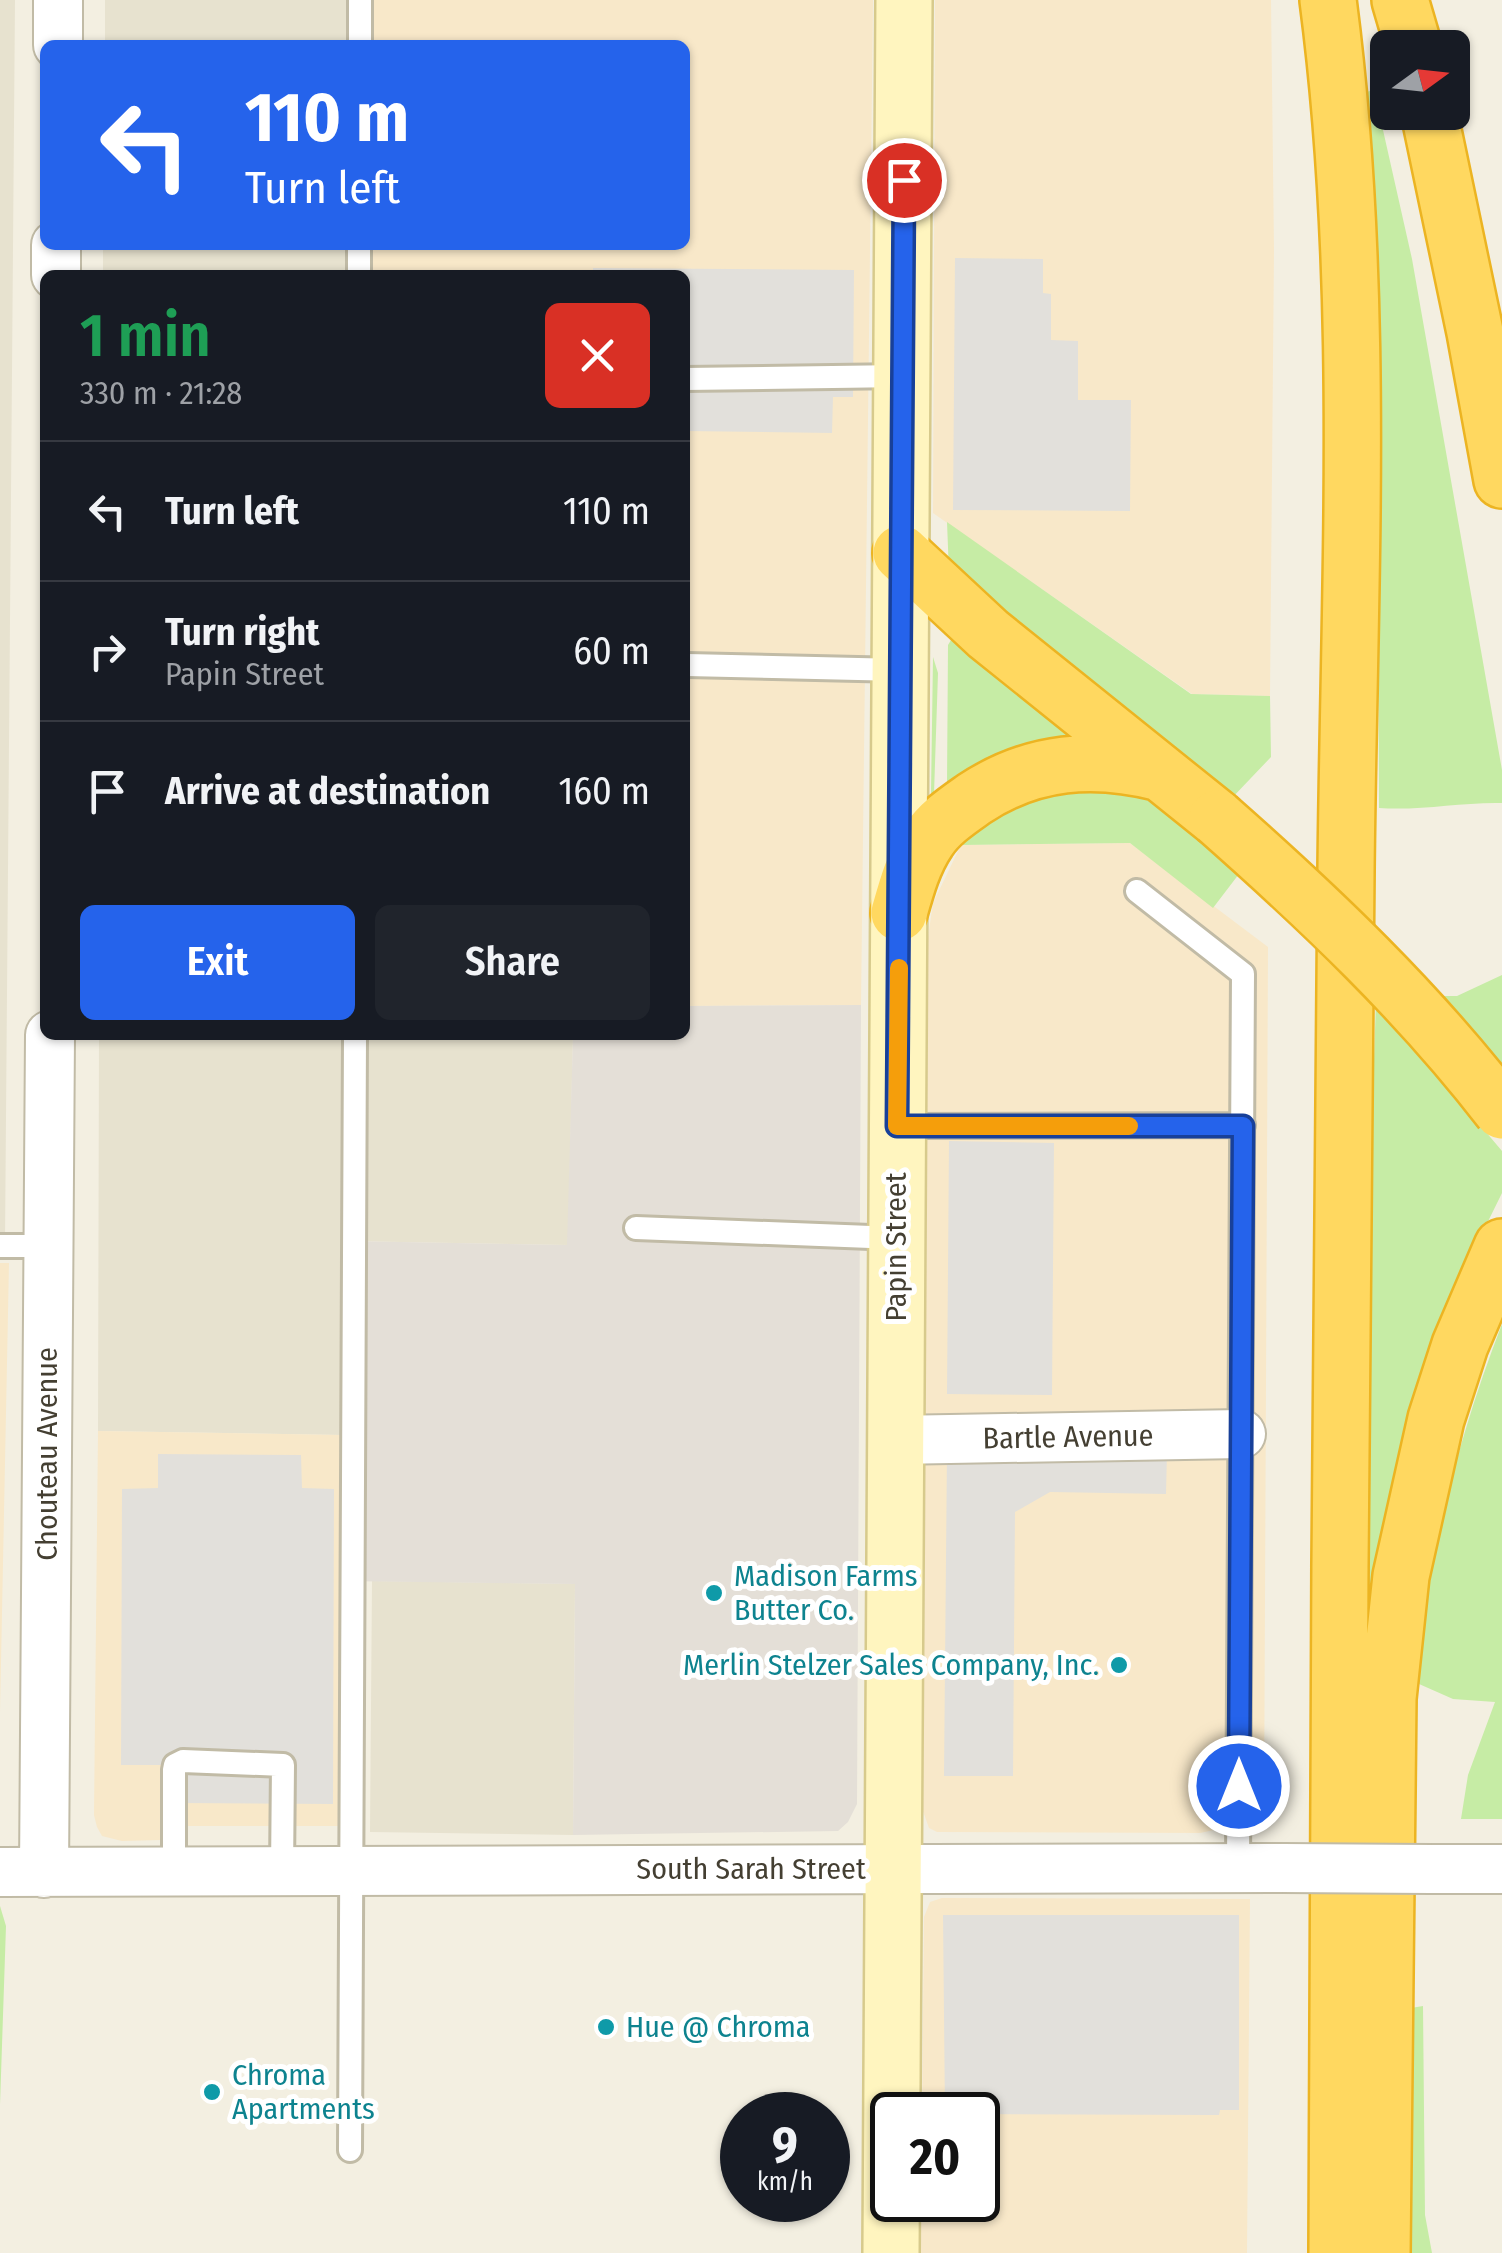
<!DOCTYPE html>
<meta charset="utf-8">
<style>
body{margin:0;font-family:"Fira Sans Condensed",sans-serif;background:#20242c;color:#f1f3f6;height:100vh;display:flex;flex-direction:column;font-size:38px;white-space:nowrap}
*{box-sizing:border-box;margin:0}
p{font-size:32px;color:#9ea1a6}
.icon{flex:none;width:55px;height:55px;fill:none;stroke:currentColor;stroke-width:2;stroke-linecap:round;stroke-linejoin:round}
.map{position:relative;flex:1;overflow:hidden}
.panel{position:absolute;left:40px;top:270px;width:650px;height:770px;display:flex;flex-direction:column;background:#171b24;border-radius:15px;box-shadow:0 2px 8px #0004}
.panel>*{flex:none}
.hud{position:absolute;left:40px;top:40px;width:650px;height:210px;border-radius:15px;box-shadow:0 2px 8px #0004;background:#2563eb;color:#fff;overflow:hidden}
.needle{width:65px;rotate:75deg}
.tools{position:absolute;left:1370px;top:30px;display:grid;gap:20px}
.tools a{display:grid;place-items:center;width:100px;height:100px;border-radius:15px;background:#171b24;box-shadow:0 2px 8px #0004;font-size:50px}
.speed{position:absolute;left:720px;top:2092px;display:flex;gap:20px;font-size:50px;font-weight:700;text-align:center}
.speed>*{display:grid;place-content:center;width:130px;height:130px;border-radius:50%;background:#171b24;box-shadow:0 2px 8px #0004;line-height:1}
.speed small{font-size:25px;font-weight:400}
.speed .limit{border:5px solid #111;border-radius:15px;background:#fff;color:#111}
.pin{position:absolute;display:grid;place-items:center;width:85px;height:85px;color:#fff;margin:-42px;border:5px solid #fff;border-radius:50%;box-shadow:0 2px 10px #0007}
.me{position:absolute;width:110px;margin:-55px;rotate:0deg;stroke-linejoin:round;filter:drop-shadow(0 0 8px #0008)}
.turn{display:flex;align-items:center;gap:35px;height:210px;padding:0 40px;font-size:45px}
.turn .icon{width:130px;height:130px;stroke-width:2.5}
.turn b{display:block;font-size:70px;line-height:85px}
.round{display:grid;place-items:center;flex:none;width:105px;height:105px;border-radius:15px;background:#20242c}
.overview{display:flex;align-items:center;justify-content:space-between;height:170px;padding:0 40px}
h1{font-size:60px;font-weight:600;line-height:75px;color:#1e9e55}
.button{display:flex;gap:20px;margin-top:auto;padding:20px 40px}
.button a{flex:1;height:115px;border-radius:15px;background:#2563eb;color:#fff;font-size:40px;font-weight:600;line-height:115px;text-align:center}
.button a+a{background:#20242c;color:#f1f3f6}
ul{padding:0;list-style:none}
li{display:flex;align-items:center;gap:30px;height:140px;padding:0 40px;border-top:2px solid #363941}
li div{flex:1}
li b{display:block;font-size:38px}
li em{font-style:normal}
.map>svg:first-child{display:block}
.residential{fill:#e7e2cf}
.commercial{fill:#f8e8c9}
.industrial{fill:#e4dfd7}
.green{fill:#c6eca5}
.parking{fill:#e2e0db}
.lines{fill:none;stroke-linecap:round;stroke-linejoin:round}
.lane-casing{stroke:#c1bba6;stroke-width:28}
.street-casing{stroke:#c1bba6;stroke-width:52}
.secondary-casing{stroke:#d7ca8c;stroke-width:60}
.highway-casing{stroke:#ecb422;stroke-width:60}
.lane{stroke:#fff;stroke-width:22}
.street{stroke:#fff;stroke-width:48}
.secondary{stroke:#fff5bf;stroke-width:55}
.highway{stroke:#ffd860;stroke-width:55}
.street-bridge-casing{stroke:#c1bba6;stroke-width:52;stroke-linecap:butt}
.highway-bridge-casing{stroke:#ecb422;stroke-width:60;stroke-linecap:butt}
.street-bridge{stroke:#fff;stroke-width:48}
.highway-bridge{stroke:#ffd860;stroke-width:55}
.route-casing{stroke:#184099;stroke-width:25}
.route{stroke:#2563eb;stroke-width:18}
.slow{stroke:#f59e0b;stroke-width:18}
.culture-dot{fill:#0f9aa8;stroke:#fff;stroke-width:4}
.labels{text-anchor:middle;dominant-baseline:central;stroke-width:10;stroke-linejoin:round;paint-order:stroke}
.street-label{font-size:30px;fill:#443f32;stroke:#fff}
.culture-label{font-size:30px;fill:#0d838f;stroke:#fff;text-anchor:start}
</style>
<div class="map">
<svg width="1502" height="2253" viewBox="0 0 1502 2253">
<rect width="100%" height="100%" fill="#f3efe1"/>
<path class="residential" d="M0,0H15L5,1241H0Z
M105,0H353V45H105Z
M103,245H352V275H103Z
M99,1035H573L568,1245L347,1241L342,1435L98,1431Z
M372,1581L575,1584L573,1835L370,1832Z"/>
<path class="commercial" d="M353,0H873L861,1005L685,1006V275H352V245H685V45H353Z
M935,0H1271L1274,250L1270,696L1192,694L933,513Z
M1130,843L1268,947L1264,1819L1200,1833L937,1832L929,1828L923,1811L928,937L933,903L961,845Z
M0,1263H9L0,1713Z
M98,1431L342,1435V1826H170L160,1840L122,1841L102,1836L97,1827L94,1815Z
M942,1898L1250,1899L1247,2253H920L921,2200H978V2115H922L924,1917L930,1902Z"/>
<path class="industrial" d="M861,1005L857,1804L848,1822L838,1831L573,1835L575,1584L342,1581L346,1241L567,1245L573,1035H685V1006Z"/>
<path class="green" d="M1374,90L1412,259L1502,770V803C1461,802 1420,811 1379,808L1377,232L1366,92Z
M947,522L1191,694L1270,696L1271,757L1230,800L949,573Z
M954,635L1085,735L970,771L947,784L948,645Z
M933,657L938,673L934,794L931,793Z
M1087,783L1150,796L1242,870L1213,908L1130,843L961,845C1010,800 1023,797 1087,783Z
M1502,975V1070L1441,996H1457Z
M1376,1002L1502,1151V1193L1469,1260L1373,1641L1364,1644L1365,1314Z
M1502,1324V1819H1461L1468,1775L1495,1702L1453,1699L1410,1680C1431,1553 1455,1445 1502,1324Z
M0,1906L6,1926L0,2105Z
M1423,2006L1425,2215L1432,2253H1401L1405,2009Z"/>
<path class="parking" d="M955,258L1043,259V293L1051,294V340L1078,341V400H1131L1130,511L953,510Z
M593,268L854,270L853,397H833L832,433L685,431V275H593Z
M949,1141L1054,1143L1052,1395L947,1394Z
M947,1450L1167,1452L1166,1494L1050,1492L1015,1512L1013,1776H944Z
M158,1454L301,1455L302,1488L334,1489L333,1804L179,1803L178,1765H121L122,1489L158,1488Z
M943,1915H1239V2110H1220L1219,2115H1209L945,2114Z"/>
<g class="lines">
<g class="lane-casing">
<path id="lane" d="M360,45V0
M359,275V245
M685,379L903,376
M687,665L901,670
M1137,891L1243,974L1238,1866
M897,1126L1243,1125
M636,1228L896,1238
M0,1246H49
M174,1873V1770L175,1765L183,1761L283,1765L282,1872
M350,2150L355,1035"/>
</g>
<g class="street-casing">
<path id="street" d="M58,45V0
M56,275V245
M895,1440L1241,1434
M1431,1869H1502
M0,1872L1283,1868
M44,1873L50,1035"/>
</g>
<g class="secondary-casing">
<path id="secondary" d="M891,2253L904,0"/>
</g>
<g class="highway-casing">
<path id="highway" d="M1328,0C1366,289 1349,580 1346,871C1339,1332 1340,1792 1337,2253
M1400,0L1414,48
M1429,112L1475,332L1502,480
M901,553L988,634L1217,818
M899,913C906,888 913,862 928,840C939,823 957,811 974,799C1033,760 1094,756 1161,773
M1382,2253L1388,1698L1401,1576L1436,1419L1460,1345L1502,1247"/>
</g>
<use href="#lane" class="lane"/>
<use href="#street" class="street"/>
<use href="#secondary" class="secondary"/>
<use href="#highway" class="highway"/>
<g class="street-bridge-casing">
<path id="street-bridge" d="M1283,1868L1431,1869"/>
</g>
<g class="highway-bridge-casing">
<path id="highway-bridge" d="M1217,818C1320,909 1418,1002 1502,1111"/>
</g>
<use href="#street-bridge" class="street-bridge"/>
<use href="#highway-bridge" class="highway-bridge"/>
</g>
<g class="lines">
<g class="route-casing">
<path id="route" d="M904,180L897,1126H1243L1239,1786"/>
</g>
<use href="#route" class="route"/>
<path class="slow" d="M899,968L897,1126H1129"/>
</g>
<g class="culture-dot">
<circle cx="714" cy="1593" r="10"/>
<circle cx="1119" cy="1665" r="10"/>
<circle cx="606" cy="2027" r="10"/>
<circle cx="212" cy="2092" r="10"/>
</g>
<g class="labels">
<g class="street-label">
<text transform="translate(896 1247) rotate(-90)">Papin Street</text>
<text transform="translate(1068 1437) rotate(-1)">Bartle Avenue</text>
<text transform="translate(47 1454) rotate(-90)">Chouteau Avenue</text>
<text x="751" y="1869">South Sarah Street</text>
</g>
<g class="culture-label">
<text x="734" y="1576">Madison Farms<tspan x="734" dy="34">Butter Co.</tspan></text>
<text x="1099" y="1665" text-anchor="end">Merlin Stelzer Sales Company, Inc.</text>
<text x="626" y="2027">Hue @ Chroma</text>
<text x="232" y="2075">Chroma<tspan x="232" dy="34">Apartments</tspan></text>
</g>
</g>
</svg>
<div class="tools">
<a><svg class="needle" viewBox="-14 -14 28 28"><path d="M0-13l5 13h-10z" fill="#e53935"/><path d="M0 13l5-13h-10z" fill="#9ea1a6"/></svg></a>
</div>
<div class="speed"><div>9<small>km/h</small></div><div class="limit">20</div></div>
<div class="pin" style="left:904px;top:180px;background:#d93025"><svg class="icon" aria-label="arrive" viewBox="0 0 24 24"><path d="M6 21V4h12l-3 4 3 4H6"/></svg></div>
<svg class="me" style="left:1239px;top:1786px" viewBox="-20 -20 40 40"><circle r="17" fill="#2563eb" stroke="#fff" stroke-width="3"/><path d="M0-11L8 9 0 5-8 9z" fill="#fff"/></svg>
<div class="hud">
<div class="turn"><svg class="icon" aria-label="left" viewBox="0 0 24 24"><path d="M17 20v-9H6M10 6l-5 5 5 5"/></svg><div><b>110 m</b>Turn left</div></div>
</div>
<section class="panel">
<div class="overview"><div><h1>1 min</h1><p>330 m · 21:28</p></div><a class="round" style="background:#d93025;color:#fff"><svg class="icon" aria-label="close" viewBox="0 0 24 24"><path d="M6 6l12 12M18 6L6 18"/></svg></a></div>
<ul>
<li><svg class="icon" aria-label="left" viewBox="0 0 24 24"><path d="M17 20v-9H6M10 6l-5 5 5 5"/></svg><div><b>Turn left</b></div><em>110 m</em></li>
<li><svg class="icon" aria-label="right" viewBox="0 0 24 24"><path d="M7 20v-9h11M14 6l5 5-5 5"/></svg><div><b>Turn right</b><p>Papin Street</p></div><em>60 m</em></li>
<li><svg class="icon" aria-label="arrive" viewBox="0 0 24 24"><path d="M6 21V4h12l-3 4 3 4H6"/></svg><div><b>Arrive at destination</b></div><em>160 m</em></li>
</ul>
<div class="button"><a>Exit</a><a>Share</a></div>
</section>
</div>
